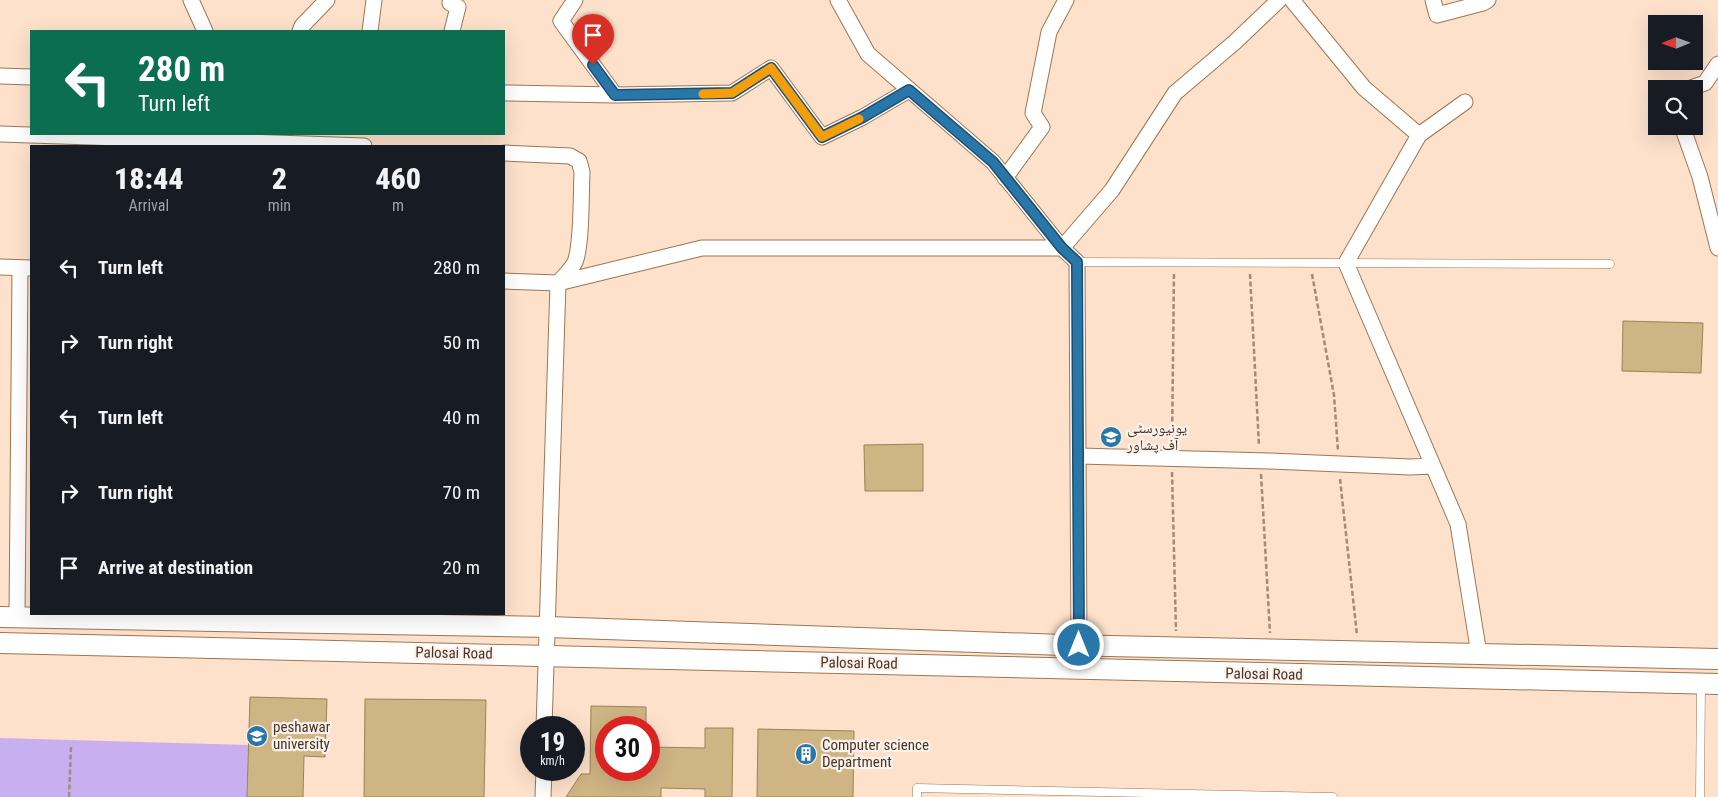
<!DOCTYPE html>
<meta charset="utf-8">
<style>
body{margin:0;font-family:"Roboto Condensed","Noto Naskh Arabic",sans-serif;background:#20242c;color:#f1f3f6;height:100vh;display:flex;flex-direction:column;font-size:19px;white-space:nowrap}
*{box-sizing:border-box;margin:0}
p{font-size:16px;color:#9ea1a6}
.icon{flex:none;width:28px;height:28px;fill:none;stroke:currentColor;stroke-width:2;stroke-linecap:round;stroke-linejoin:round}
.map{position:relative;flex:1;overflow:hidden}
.side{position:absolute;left:30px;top:145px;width:475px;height:470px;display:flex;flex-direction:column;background:#171b24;border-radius:0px;box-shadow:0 5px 20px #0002}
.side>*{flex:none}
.banner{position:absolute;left:30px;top:30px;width:475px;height:105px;border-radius:0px;box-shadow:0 5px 20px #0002;background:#0b6e4f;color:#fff;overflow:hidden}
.needle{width:32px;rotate:269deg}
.tools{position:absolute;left:1648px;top:15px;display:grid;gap:10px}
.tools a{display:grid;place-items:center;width:55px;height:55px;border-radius:0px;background:#171b24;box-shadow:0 5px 20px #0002;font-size:25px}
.speed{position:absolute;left:520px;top:716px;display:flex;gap:10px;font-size:25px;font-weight:700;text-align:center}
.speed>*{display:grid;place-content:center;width:65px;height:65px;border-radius:50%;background:#171b24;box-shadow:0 5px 20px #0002;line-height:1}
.speed small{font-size:12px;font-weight:400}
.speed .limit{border:8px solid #d22;background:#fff;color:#111}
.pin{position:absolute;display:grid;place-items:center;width:42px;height:42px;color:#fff;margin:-51px -21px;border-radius:50% 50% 50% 0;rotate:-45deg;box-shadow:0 0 5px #0007}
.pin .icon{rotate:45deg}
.me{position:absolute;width:55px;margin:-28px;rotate:0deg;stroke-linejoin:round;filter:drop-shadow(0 0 4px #0008)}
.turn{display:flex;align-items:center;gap:18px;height:105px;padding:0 25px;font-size:22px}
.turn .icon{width:65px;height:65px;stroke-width:2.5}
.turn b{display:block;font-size:35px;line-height:42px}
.eta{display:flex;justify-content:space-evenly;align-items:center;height:85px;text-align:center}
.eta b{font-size:30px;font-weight:800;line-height:35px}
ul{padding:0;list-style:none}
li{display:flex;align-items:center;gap:15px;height:75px;padding:0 25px}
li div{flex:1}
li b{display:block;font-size:19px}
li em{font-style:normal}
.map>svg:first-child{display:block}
.green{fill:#c8b0f0}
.building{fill:#cfb484;stroke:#9c8254}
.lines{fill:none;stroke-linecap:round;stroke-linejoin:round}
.lane-casing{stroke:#9e7653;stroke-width:9}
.street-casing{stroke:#9e7653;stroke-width:17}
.secondary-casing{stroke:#9e7653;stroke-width:22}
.path{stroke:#a28b79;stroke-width:2.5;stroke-dasharray:5 2.5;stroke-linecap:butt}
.lane{stroke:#fff;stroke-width:8}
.street{stroke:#fff;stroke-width:15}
.secondary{stroke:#fff;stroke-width:20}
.route-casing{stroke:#1b4d6e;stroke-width:12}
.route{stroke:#2977a9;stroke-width:9}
.slow{stroke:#f59e0b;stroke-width:9}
.labels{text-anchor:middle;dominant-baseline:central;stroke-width:4.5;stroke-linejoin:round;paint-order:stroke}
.poi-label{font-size:15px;fill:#473526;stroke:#fcf2eb;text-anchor:start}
.street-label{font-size:15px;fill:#473526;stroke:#fcf2eb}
</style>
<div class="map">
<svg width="1718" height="797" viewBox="0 0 1718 797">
<rect width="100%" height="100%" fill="#fde1cb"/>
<path class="green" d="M0,738L249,745L247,797H0Z"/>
<path class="building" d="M1623,321L1703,323L1701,373L1622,371Z
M923,444V491H865L864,445Z
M250,697L327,699L325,757L304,756L303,797H247Z
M365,699L486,700L484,797H364Z
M591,706L646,707V728H606V770H649V747L705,748V728H733L732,797H705V789L661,788V797H566L581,774H590Z
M758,729L854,731L853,797H757Z"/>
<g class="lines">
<g class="lane-casing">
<path id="lane" d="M1077,262L1610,264
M917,797V788L1333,797
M1700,797L1701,684"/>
</g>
<g class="street-casing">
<path id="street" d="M191,0L205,31
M452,0L450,3L458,7L452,31
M575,0L561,21L615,95L732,93L771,68L822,137L863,117L909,90
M838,0L868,54L993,162L1062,248L1077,262L1079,645
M1292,0L1364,88L1419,135
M1433,0L1437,15L1483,3L1488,0
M300,31L302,26L327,0
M370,31L374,0
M0,76L31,77
M1688,89L1705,83L1718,64
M504,93L615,95
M1465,102L1419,135L1346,263L1458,524L1479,654
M1682,126L1700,177L1718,248
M0,134L364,146
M504,153L570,156L579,161L582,172C581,191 582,246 575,262C571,270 564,276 558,283L544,728
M1005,178L1042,127L1033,113L1049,32L1066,0
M0,267L31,268
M504,281L558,283L702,248H1062L1112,190L1175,93L1235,42L1279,0
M1079,456L1269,461L1410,467L1433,466
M17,617L20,268
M543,797L544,770"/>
</g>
<g class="secondary-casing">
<path id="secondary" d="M0,617L548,627L1063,645L1718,659
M0,643L1718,684"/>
</g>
<path class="path" d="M1250,274L1259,446
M1312,274L1334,395L1338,451
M1172,444L1174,272
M1172,472L1176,631
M1261,474L1270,633
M1340,479L1357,635
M69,797L71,747"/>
<use href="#lane" class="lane"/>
<use href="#street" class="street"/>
<use href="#secondary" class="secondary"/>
</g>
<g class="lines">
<g class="route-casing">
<path id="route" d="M593,65L615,95L732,93L771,68L822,137L863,117L909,90L993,162L1062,248L1077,262L1079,645"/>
</g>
<use href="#route" class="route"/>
<path class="slow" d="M703,94L732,93L771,68L822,137L859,119"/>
</g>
<defs>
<g id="university-disc" transform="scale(1.125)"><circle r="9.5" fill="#2977a9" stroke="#fcf2eb"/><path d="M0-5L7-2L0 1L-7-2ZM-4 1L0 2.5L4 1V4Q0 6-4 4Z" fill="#fff"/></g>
<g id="building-disc" transform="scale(1.125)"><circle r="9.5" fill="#2977a9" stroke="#fcf2eb"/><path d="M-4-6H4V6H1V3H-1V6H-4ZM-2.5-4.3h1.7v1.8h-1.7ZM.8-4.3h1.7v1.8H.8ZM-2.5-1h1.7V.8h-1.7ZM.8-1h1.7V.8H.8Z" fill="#fff"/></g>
</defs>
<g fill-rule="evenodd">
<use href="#university-disc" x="1111" y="437"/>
<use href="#university-disc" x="257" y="736"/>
<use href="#building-disc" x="806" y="754"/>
</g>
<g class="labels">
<g class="poi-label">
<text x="1127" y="428">یونیورسٹی<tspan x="1127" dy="17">آف پشاور</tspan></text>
<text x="273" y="727">peshawar<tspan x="273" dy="17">university</tspan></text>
<text x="822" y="745">Computer science<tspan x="822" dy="17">Department</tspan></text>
</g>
<g class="street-label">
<text transform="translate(454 653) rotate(1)">Palosai Road</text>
<text transform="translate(859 663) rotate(1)">Palosai Road</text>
<text transform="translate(1264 674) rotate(1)">Palosai Road</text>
</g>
</g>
</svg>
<div class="tools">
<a><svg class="needle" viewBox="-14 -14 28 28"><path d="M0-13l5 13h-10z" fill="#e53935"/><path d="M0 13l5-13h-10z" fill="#9ea1a6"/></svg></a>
<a><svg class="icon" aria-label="search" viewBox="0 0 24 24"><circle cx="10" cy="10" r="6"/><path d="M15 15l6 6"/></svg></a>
</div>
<div class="speed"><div>19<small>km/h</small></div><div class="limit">30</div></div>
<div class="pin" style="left:593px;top:65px;background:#d93025"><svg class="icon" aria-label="arrive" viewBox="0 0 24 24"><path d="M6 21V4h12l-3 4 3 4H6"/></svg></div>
<svg class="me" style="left:1079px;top:645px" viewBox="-20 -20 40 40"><circle r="17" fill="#2977a9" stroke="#fff" stroke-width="3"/><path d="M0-11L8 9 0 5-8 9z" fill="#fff"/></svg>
<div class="banner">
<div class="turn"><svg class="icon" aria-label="left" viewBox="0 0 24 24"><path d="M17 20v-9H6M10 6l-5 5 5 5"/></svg><div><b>280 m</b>Turn left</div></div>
</div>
<section class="side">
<div class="eta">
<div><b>18:44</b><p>Arrival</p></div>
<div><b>2</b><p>min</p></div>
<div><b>460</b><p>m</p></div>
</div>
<ul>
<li><svg class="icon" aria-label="left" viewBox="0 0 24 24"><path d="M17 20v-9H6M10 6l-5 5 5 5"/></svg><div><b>Turn left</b></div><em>280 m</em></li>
<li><svg class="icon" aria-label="right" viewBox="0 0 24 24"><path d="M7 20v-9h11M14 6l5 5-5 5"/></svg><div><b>Turn right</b></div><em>50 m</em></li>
<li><svg class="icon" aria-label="left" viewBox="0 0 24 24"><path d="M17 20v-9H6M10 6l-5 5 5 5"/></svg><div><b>Turn left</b></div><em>40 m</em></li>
<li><svg class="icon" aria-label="right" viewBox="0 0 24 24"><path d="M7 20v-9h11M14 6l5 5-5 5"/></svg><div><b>Turn right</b></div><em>70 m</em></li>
<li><svg class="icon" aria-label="arrive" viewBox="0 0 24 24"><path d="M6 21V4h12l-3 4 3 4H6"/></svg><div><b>Arrive at destination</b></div><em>20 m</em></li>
</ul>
</section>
</div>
